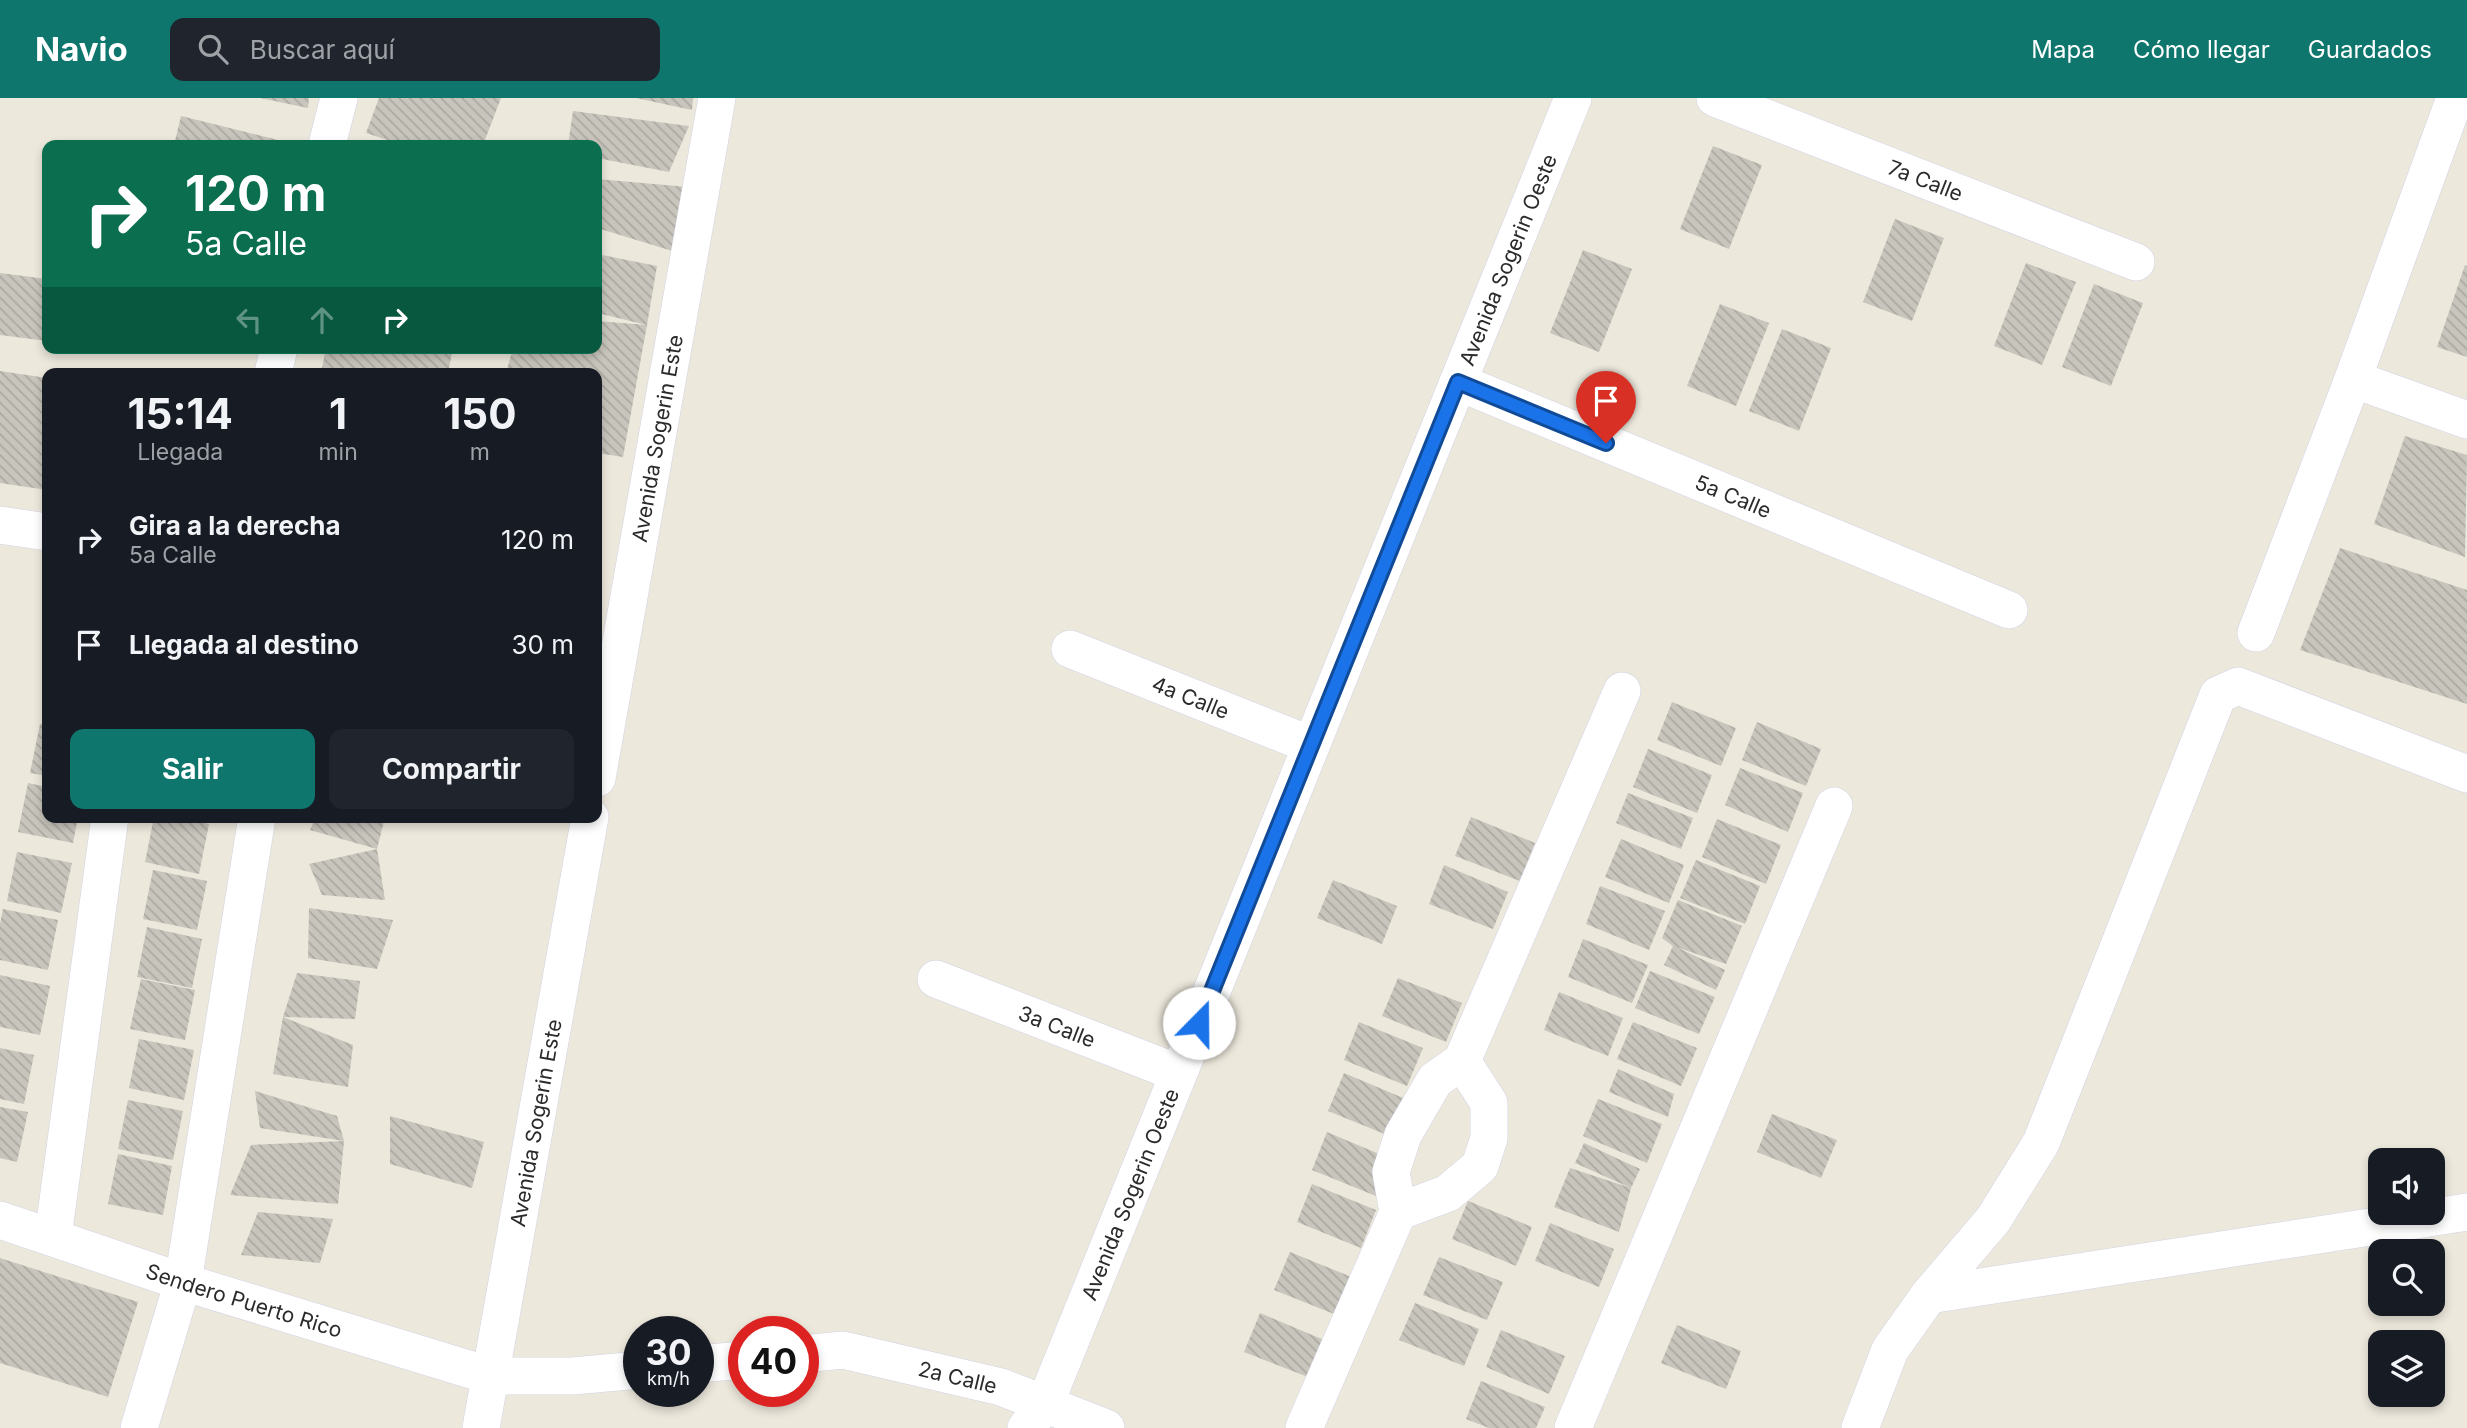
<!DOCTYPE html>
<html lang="es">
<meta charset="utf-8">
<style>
body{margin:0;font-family:Inter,sans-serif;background:#20242c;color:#f1f3f6;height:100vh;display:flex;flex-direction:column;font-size:26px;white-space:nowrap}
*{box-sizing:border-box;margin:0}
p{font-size:23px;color:#9ea1a6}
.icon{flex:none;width:38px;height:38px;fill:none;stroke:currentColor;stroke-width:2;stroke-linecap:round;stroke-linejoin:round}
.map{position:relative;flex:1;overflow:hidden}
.panel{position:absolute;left:42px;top:270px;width:560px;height:455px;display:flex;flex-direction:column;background:#171b24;border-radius:14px;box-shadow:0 4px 10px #0003}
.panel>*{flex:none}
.hud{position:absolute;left:42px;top:42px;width:560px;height:214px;border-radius:14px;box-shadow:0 4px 10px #0003;background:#0b6e4f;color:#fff;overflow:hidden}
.fabs{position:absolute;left:2368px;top:1050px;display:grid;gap:14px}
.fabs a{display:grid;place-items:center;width:77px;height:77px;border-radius:14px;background:#171b24;box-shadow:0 4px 10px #0003;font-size:35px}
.speed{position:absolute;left:623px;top:1218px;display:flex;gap:14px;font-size:35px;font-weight:700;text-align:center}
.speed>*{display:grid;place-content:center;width:91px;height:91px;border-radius:50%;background:#171b24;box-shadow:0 4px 10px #0003;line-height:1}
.speed small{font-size:18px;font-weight:400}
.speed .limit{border:10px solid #d22;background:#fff;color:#111}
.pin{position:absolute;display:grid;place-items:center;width:60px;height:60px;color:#fff;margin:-72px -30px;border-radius:50% 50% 50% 0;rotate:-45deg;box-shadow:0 0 7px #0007}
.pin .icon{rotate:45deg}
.me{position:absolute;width:77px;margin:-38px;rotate:22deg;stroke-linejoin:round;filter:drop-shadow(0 0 5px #0008)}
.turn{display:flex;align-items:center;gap:24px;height:147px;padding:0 28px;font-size:32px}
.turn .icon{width:91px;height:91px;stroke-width:2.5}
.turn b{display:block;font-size:49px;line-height:60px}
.lanes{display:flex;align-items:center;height:66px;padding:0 28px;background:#0003;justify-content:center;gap:35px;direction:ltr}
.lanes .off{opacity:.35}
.eta{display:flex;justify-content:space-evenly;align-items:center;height:119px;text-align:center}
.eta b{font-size:42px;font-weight:700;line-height:49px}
.button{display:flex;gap:14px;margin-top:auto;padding:14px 28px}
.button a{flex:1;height:80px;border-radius:14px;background:#0f766e;color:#fff;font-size:28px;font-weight:700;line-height:80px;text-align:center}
.button a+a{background:#20242c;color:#f1f3f6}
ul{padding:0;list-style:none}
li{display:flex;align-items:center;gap:21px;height:105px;padding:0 28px}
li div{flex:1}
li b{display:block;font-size:26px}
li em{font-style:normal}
header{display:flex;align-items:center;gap:42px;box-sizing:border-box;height:98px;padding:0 35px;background:#0f766e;color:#fff}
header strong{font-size:33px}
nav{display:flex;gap:38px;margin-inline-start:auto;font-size:24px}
.search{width:490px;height:63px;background:#20242c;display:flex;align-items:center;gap:18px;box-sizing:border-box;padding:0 24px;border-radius:14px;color:#9ea1a6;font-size:26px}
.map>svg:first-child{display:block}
.building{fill:url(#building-back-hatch)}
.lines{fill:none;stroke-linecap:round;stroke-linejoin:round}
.minor-casing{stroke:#d1d2e4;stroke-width:38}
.minor{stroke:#fff;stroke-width:37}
.route-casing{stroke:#114b97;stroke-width:18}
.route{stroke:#1a73e8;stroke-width:12}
.labels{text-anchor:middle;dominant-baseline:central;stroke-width:5;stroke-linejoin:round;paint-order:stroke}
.street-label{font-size:21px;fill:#2b2b2b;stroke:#fff}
</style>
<header>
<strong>Navio</strong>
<div class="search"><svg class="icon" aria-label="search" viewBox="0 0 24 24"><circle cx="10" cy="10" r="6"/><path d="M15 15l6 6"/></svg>Buscar aquí</div>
<nav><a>Mapa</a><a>Cómo llegar</a><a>Guardados</a></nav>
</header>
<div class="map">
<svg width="2467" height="1330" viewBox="0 0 2467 1330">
<defs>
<pattern id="building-back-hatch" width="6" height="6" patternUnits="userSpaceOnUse" patternTransform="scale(1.75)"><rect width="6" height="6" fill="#c8c5bc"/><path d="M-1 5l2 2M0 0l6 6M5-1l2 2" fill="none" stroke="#aca9a2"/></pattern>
</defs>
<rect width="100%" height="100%" fill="#ede8dc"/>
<path class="building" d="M260,0H309L308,10Z
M379,0H501L483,47H403L366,35Z
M636,0H693L692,12Z
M573,13L689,28L669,74L597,60V47H568Z
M181,18L294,46V47H174Z
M1713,48L1762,67L1729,151L1680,131Z
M597,81L688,89L679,155L597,130Z
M1895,121L1944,140L1912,223L1863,204Z
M1583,152L1632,171L1599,254L1550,235Z
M597,156L657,168L647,227L623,359L597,355V275H506L513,250H597V223L647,227L597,215Z
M2026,165L2076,184L2042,267L1994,248Z
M2465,167L2467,168V259L2437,249Z
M0,175L47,181V243L0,237Z
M2094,186L2143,205L2111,288L2062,269Z
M1720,206L1769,225L1736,308L1687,288Z
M1782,231L1831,250L1799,333L1749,313Z
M326,250H453L448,275H321Z
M0,273L47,280V392L0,385Z
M2405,338L2467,357L2465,459L2374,426Z
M2340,450L2467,492V606L2300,552Z
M46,602H47V619L43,618Z
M1672,604L1736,630L1721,668L1657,642Z
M1757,624L1821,651L1806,688L1742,662Z
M40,626L47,627V678L30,675Z
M1648,651L1712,677L1697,715L1633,689Z
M1740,670L1803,695L1788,734L1725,707Z
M28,685L47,689V719H78L73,745L18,734Z
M1628,695L1693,720L1681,751L1616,725Z
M154,719H182L209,726L199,776L145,764Z
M211,719H228V723Z
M316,719H385L377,751L385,802L322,797L309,766L377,751L310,732Z
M1471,719L1535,745L1520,783L1455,758Z
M1717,721L1781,747L1766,786L1702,759Z
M1621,741L1684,767L1669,805L1605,779Z
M17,754L72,765L61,815L7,803Z
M1696,762L1760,788L1745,826L1680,800Z
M1444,767L1508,794L1493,831L1429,806Z
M153,772L207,783L197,832L143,821Z
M1333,782L1397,808L1382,846L1317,820Z
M1600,788L1665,813L1649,852L1586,826Z
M1678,802L1742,828L1726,866L1676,849L1725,872L1716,892L1664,867L1673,848L1662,840Z
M309,810L393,822L377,871L308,860Z
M3,811L58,822L48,872L0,862V826Z
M147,829L202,841L192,890L137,879Z
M1583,841L1648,867L1632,905L1568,879Z
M1650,873L1715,899L1699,936L1635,910Z
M297,875L360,883L355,921L283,919Z
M0,877L50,888L40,937L0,929Z
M1398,880L1462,905L1446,944L1382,918Z
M141,881L195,892L185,942L130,931Z
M1559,894L1623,920L1608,958L1544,932Z
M283,919L353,947L348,989L273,976Z
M1359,924L1423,950L1407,988L1344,962Z
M1633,924L1697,950L1681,988L1617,961Z
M139,941L194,952L184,1002L129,990Z
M0,950L34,957L24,1006L0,1001Z
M1618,971L1674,996L1668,1019L1609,994Z
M1344,975L1408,1002L1392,1039L1328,1013Z
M255,993L337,1018L344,1043L260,1030Z
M1598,1001L1662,1026L1647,1065L1583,1038Z
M128,1002L183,1013L173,1062L118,1051Z
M0,1009L28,1014L17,1064L0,1060Z
M1772,1016L1837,1042L1821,1080L1757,1054Z
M390,1018L484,1044L472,1090L390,1066Z
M1327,1034L1391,1061L1376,1098L1312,1072Z
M344,1043L338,1106L230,1097L251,1047Z
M1584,1045L1640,1071L1631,1090L1575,1065Z
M118,1056L172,1068L163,1117L108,1106Z
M1570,1070L1631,1090L1619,1134L1554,1109Z
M1312,1086L1376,1112L1361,1150L1297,1124Z
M1468,1103L1532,1129L1516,1168L1452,1141Z
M258,1114L333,1121L320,1165L241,1157Z
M1550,1125L1614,1151L1599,1189L1535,1163Z
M1290,1154L1354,1180L1339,1218L1274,1192Z
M1439,1159L1503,1184L1487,1222L1423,1197Z
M0,1160L138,1204L108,1299L0,1265Z
M1415,1205L1479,1231L1464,1268L1399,1242Z
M1260,1215L1324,1242L1308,1279L1244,1254Z
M1677,1227L1741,1253L1726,1291L1661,1265Z
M1501,1232L1565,1258L1549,1296L1486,1269Z
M1481,1283L1545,1309L1536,1330H1489L1466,1321Z"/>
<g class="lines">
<g class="minor-casing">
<g id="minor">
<path id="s1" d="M1715,0L2136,164"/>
<path d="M327,47L339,0"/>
<path d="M273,275L279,250"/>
<path d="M2353,281L2467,322"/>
<path id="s2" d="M1458,284L2009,512"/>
<path d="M0,427L47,434"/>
<path d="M2256,535L2353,281L2455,0"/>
<path id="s3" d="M1070,551L1311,647"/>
<path id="s4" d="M597,680L717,0"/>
<path id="s5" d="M936,881L1178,975"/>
<path d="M1398,1114L1448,1095L1480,1068L1489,1040V1005L1462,963"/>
<path id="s6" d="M0,1122L183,1184L491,1278H573L639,1272"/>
<path d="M53,1139L110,719"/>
<path d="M1929,1197L2467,1114"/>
<path id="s7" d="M803,1256L843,1252L1001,1289L1106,1330"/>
<path d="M698,1266L744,1262"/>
<path d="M139,1330L183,1184L257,719"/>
<path id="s8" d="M481,1330L590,719"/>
<path id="s9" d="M1026,1330L1045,1306L1573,0"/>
<path d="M1304,1330L1398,1114L1391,1074L1403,1037L1435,982L1462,963L1622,593"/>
<path d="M1573,1330L1834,708"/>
<path d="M1860,1330L1890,1252L1929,1197L1993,1122L2041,1045L2218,597L2238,588L2467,676"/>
</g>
</g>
<use href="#minor" class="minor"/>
</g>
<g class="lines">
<g class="route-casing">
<path id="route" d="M1199,925L1458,284L1606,345"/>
</g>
<use href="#route" class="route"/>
</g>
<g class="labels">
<g class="street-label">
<text stroke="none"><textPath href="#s1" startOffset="226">7a Calle</textPath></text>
<text stroke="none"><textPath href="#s9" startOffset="1265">Avenida Sogerin Oeste</textPath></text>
<text stroke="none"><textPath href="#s4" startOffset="345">Avenida Sogerin Este</textPath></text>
<text stroke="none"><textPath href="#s2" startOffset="298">5a Calle</textPath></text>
<text stroke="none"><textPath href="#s3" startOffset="130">4a Calle</textPath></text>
<text stroke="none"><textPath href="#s5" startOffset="130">3a Calle</textPath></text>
<text stroke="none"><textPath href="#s8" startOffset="310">Avenida Sogerin Este</textPath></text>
<text stroke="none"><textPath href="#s9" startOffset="257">Avenida Sogerin Oeste</textPath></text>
<text stroke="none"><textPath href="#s6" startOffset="257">Sendero Puerto Rico</textPath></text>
<text stroke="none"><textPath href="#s7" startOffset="158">2a Calle</textPath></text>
</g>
</g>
</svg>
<div class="fabs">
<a><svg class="icon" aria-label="sound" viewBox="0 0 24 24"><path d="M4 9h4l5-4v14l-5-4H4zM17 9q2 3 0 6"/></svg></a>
<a><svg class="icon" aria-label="search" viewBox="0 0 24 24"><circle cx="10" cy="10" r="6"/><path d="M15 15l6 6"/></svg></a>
<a><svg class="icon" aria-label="layers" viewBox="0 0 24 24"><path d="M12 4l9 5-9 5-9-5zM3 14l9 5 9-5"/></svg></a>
</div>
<div class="speed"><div>30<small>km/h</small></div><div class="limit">40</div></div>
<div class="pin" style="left:1606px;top:345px;background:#d93025"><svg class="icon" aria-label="arrive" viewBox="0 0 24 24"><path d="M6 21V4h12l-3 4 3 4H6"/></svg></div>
<svg class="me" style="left:1199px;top:925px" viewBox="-20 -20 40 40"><circle r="19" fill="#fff"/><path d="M0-13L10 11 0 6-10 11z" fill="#1a73e8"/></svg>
<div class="hud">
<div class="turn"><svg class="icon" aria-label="right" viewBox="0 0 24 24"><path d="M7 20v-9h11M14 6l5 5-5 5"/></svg><div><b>120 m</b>5a Calle</div></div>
<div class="lanes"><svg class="icon off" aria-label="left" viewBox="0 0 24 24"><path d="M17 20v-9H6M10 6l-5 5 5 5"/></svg><svg class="icon off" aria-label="ahead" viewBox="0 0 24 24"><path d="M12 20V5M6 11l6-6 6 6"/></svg><svg class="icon" aria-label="right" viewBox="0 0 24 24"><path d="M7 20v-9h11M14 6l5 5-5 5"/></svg></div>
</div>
<section class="panel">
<div class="eta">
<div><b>15:14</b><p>Llegada</p></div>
<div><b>1</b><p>min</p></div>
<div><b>150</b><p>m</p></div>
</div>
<ul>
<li><svg class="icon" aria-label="right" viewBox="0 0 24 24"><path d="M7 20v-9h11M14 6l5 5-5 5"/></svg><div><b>Gira a la derecha</b><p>5a Calle</p></div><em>120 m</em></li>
<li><svg class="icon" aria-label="arrive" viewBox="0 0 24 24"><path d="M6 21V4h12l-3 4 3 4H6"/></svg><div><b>Llegada al destino</b></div><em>30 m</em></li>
</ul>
<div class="button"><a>Salir</a><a>Compartir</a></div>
</section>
</div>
